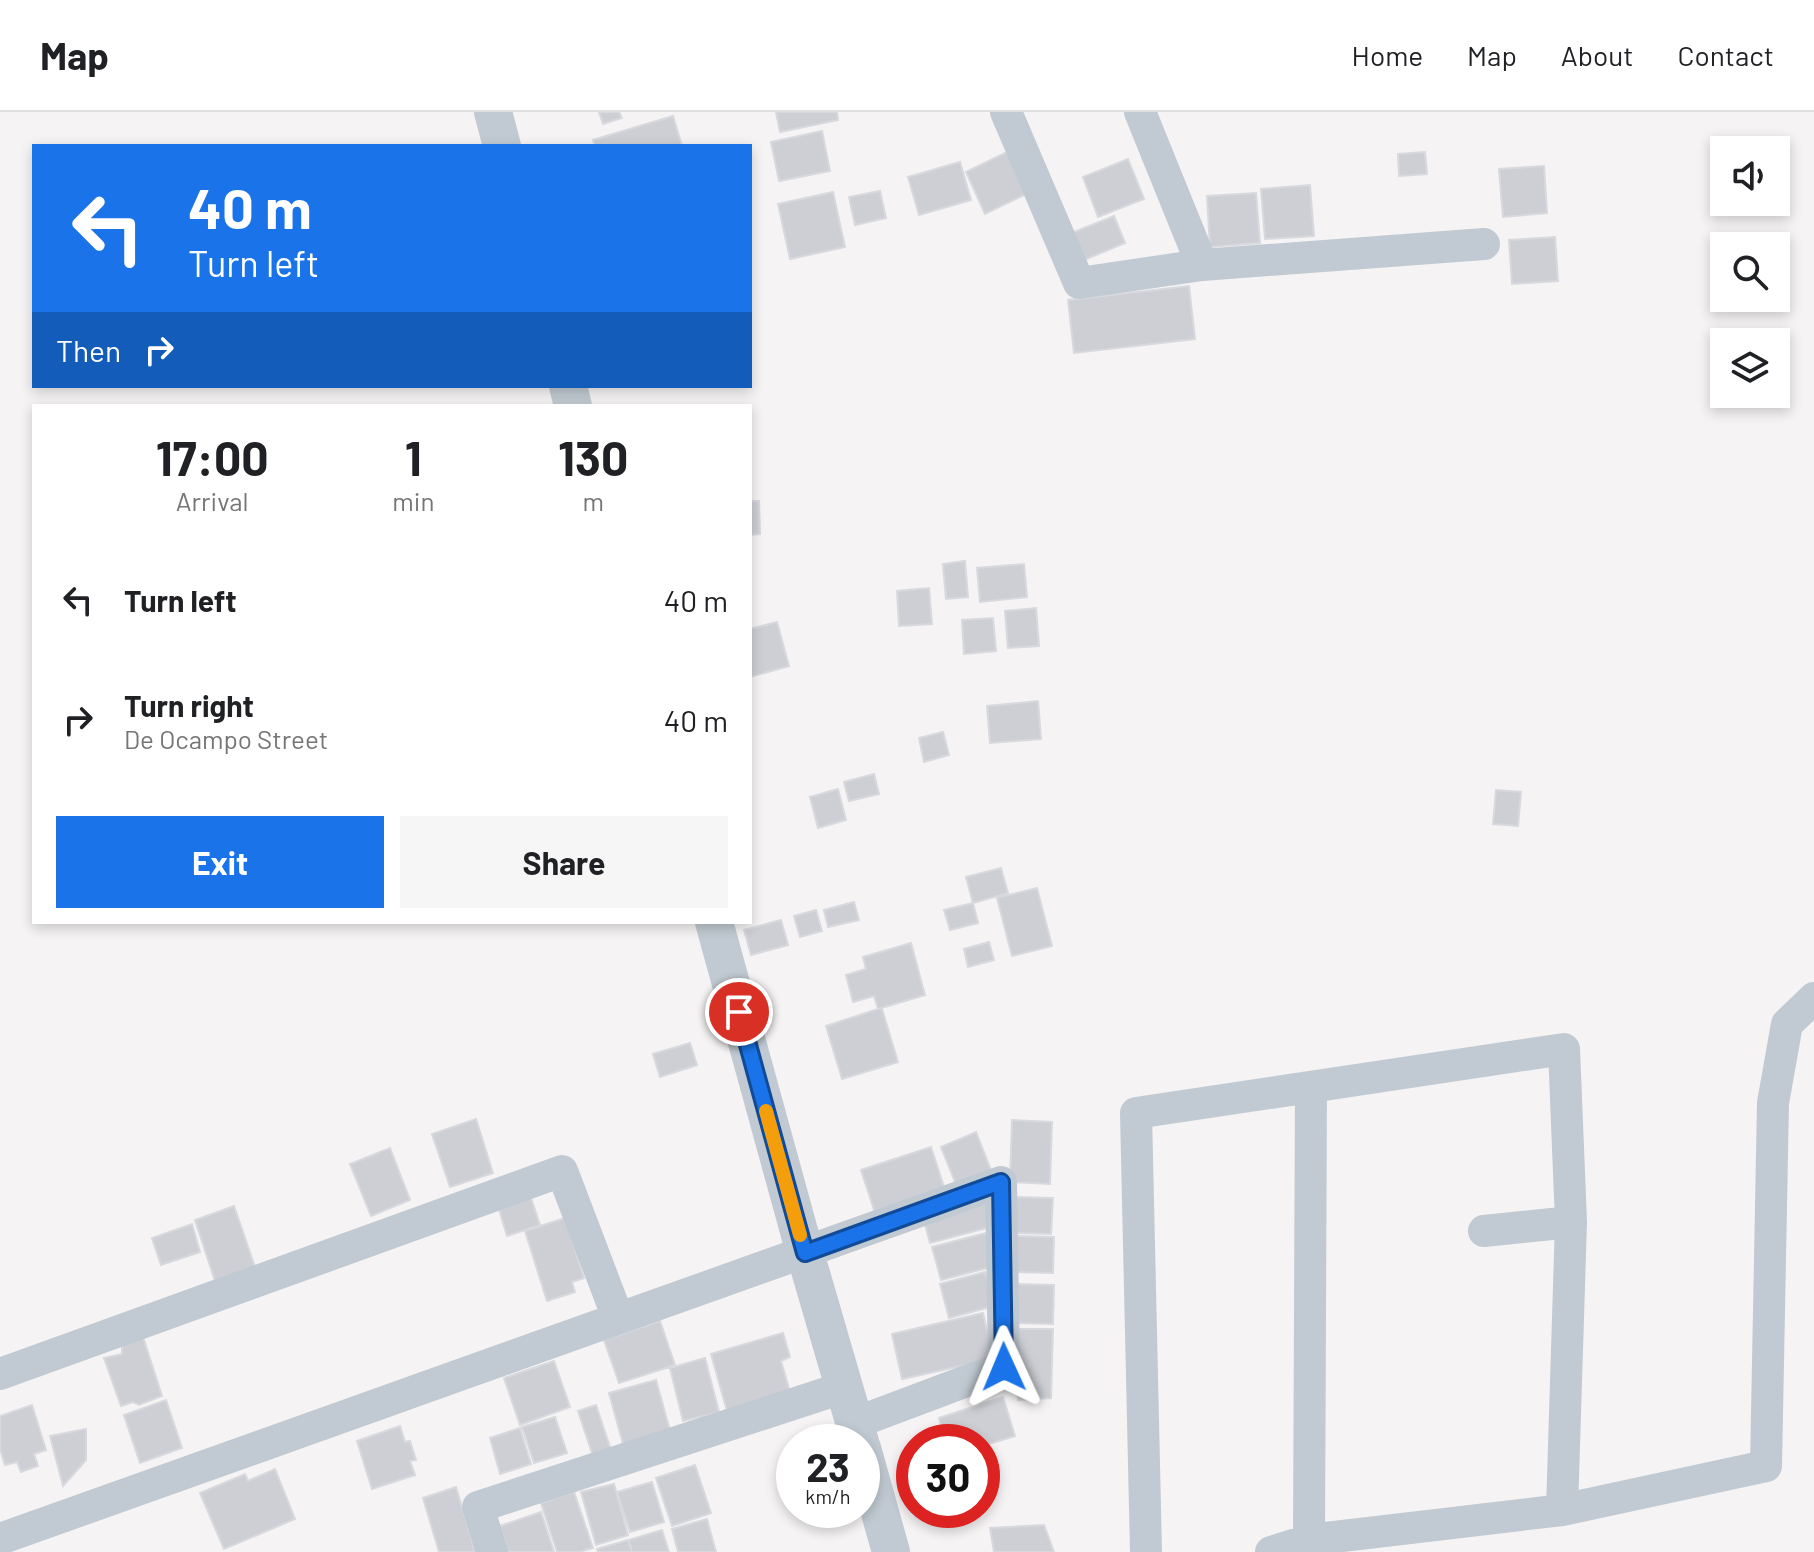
<!DOCTYPE html>
<style>
body{margin:0;font-family:Barlow,sans-serif;background:#f6f6f6;color:#202124;height:100vh;display:flex;flex-direction:column;font-size:30px;white-space:nowrap}
*{box-sizing:border-box;margin:0}
p{font-size:26px;color:#757577}
.icon{flex:none;width:44px;height:44px;fill:none;stroke:currentColor;stroke-width:2;stroke-linecap:round;stroke-linejoin:round}
.map{position:relative;flex:1;overflow:hidden}
.side{position:absolute;left:32px;top:292px;width:720px;height:520px;display:flex;flex-direction:column;background:#fff;border-radius:0px;box-shadow:0 4px 12px #0003}
.side>*{flex:none}
.banner{position:absolute;left:32px;top:32px;width:720px;height:244px;border-radius:0px;box-shadow:0 4px 12px #0003;background:#1a73e8;color:#fff;overflow:hidden}
.fabs{position:absolute;left:1710px;top:24px;display:grid;gap:16px}
.fabs a{display:grid;place-items:center;width:80px;height:80px;border-radius:0px;background:#fff;box-shadow:0 4px 12px #0003;font-size:40px}
.speed{position:absolute;left:776px;top:1312px;display:flex;gap:16px;font-size:40px;font-weight:700;text-align:center}
.speed>*{display:grid;place-content:center;width:104px;height:104px;border-radius:50%;background:#fff;box-shadow:0 4px 12px #0003;line-height:1}
.speed small{font-size:20px;font-weight:400}
.speed .limit{border:12px solid #d22;background:#fff;color:#111}
.pin{position:absolute;display:grid;place-items:center;width:68px;height:68px;color:#fff;margin:-34px;border:4px solid #fff;border-radius:50%;box-shadow:0 2px 8px #0007}
.me{position:absolute;width:88px;margin:-44px;rotate:359deg;stroke-linejoin:round;filter:drop-shadow(0 0 6px #0008)}
.turn{display:flex;align-items:center;gap:28px;height:168px;padding:0 24px;font-size:36px}
.turn .icon{width:104px;height:104px;stroke-width:2.5}
.turn b{display:block;font-size:56px;line-height:68px}
.then{display:flex;align-items:center;height:76px;padding:0 24px;background:#0003;gap:16px;font-size:30px}
.eta{display:flex;justify-content:space-evenly;align-items:center;height:136px;text-align:center}
.eta b{font-size:48px;font-weight:700;line-height:56px}
.button{display:flex;gap:16px;margin-top:auto;padding:16px 24px}
.button a{flex:1;height:92px;border-radius:0px;background:#1a73e8;color:#fff;font-size:32px;font-weight:700;line-height:92px;text-align:center}
.button a+a{background:#f6f6f6;color:#202124}
ul{padding:0;list-style:none}
li{display:flex;align-items:center;gap:24px;height:120px;padding:0 24px}
li div{flex:1}
li b{display:block;font-size:30px}
li em{font-style:normal}
header{display:flex;align-items:center;gap:48px;box-sizing:border-box;height:112px;padding:0 40px;background:#fff;border-bottom:2px solid #e0e0e0}
header strong{font-size:38px}
nav{display:flex;gap:44px;margin-inline-start:auto;font-size:28px}
.map>svg:first-child{display:block}
.building{fill:#cdcfd5;stroke:#d7d9de;stroke-width:2}
.lines{fill:none;stroke-linecap:round;stroke-linejoin:round}
.minor{stroke:#c1cad2;stroke-width:32}
.tertiary{stroke:#c1cad2;stroke-width:38}
.route-casing{stroke:#114b97;stroke-width:20}
.route{stroke:#1a73e8;stroke-width:14}
.slow{stroke:#f59e0b;stroke-width:14}
</style>
<header>
<strong>Map</strong>
<nav><a>Home</a><a>Map</a><a>About</a><a>Contact</a></nav>
</header>
<div class="map">
<svg width="1814" height="1440" viewBox="0 0 1814 1440">
<rect width="100%" height="100%" fill="#f5f3f3"/>
<path class="building" d="M599,0H619L622,6L603,12Z
M776,0H837L838,8L780,20Z
M673,4L682,34H595L593,28Z
M822,19L830,59L779,69L771,30Z
M1011,38L1030,80L985,102L966,60Z
M1425,40L1427,62L1399,64L1398,42Z
M1128,47L1144,87L1098,105L1083,65Z
M960,50L971,88L919,103L908,65Z
M1544,54L1547,101L1503,105L1499,57Z
M1310,73L1314,124L1265,127L1261,77Z
M880,79L886,106L855,113L849,85Z
M833,80L845,135L790,147L778,92Z
M1256,81L1260,131L1210,135L1207,84Z
M1114,104L1125,131L1084,148L1074,120Z
M1555,125L1558,169L1512,172L1509,128Z
M1189,174L1195,227L1074,241L1068,188Z
M750,389H759L760,422L750,423Z
M965,449L968,485L946,487L943,452Z
M1024,452L1027,485L980,490L977,456Z
M929,476L932,512L899,514L897,479Z
M1036,496L1039,534L1008,536L1005,499Z
M993,506L996,539L964,542L962,508Z
M777,510L789,554L750,565V517Z
M1038,589L1041,627L990,631L987,594Z
M943,620L949,643L924,650L919,626Z
M874,662L879,682L849,689L844,670Z
M838,677L846,708L818,716L810,685Z
M1496,678L1521,680L1518,714L1493,712Z
M1001,756L1008,781L973,791L966,765Z
M1037,776L1052,834L1012,844L997,786Z
M854,790L859,808L828,815L824,798Z
M973,791L978,811L950,818L944,798Z
M816,798L822,819L800,825L794,804Z
M781,808L788,833L751,843L744,818Z
M989,830L994,848L968,855L964,837Z
M911,831L925,883L878,897L874,884L853,890L846,863L866,857L863,845Z
M878,897H882L898,950L842,967L826,914Z
M690,931L697,953L660,965L653,942Z
M476,1007L493,1061L450,1075L432,1022Z
M1012,1008L1052,1010L1050,1072L1010,1070Z
M976,1020L992,1061L957,1075L941,1035Z
M931,1035L945,1078L875,1101L861,1058Z
M390,1036L410,1088L371,1104L350,1052Z
M530,1083L540,1113L507,1124L498,1094Z
M987,1084L994,1114L930,1131L922,1101Z
M1016,1085L1053,1086L1051,1122L1014,1121Z
M234,1094L255,1155L215,1169L195,1108Z
M565,1106L584,1166L572,1170L575,1180L547,1189L525,1119Z
M192,1112L200,1140L161,1153L152,1126Z
M986,1121L995,1154L941,1168L932,1135Z
M1015,1124L1054,1125L1053,1161L1014,1160Z
M985,1160L994,1194L949,1206L940,1172Z
M1014,1172L1054,1173L1053,1212L1013,1211Z
M983,1201L993,1247L902,1267L892,1222Z
M660,1209L675,1253L619,1271L604,1228Z
M1013,1217H1053L1051,1286L1018,1288Z
M783,1221L790,1245L781,1249L790,1280L727,1299L711,1242Z
M143,1225L162,1284L139,1293L133,1290L121,1294L104,1246L122,1242V1232Z
M705,1246L719,1300L683,1309L670,1256Z
M554,1249L570,1295L520,1313L504,1266Z
M656,1268L671,1322L626,1343L609,1281Z
M1003,1285L1015,1324L982,1334V1330H946L939,1306Z
M166,1288L182,1336L140,1351L124,1303Z
M32,1293L46,1338L34,1342L38,1354L21,1360L17,1350L5,1353L0,1337V1304Z
M596,1293L612,1341L594,1347L578,1299Z
M555,1305L567,1341L534,1351L522,1315Z
M400,1314L405,1330L410,1329L416,1348L410,1349L415,1363L372,1377L357,1329Z
M520,1316L531,1352L500,1362L490,1326Z
M86,1317V1348L63,1374L50,1324Z
M695,1353L711,1401L672,1414L656,1366Z
M275,1357L295,1407L224,1437L200,1381L245,1362L248,1369Z
M652,1370L664,1410L630,1420L617,1380Z
M614,1372L628,1423L596,1433L581,1380Z
M456,1375L475,1440H439L423,1386Z
M574,1380L593,1436L579,1440H557L541,1391Z
M541,1400L554,1440H508L500,1414Z
M707,1407L716,1440H678L672,1417Z
M1044,1413L1054,1440H994L990,1416Z
M662,1418L669,1440H632L629,1428Z
M628,1428L632,1440H598L597,1437Z"/>
<g class="lines">
<path class="minor" d="M1006,0L1079,171L1202,153L1484,132
M1140,0L1202,153
M1484,1119L1571,1110
M0,1262L562,1059L618,1206
M0,1427L1001,1070L1004,1255L855,1311
M1309,1428L1311,975
M492,1440L478,1395L845,1275
M1146,1440L1136,1001L1564,937L1571,1110L1562,1398
M1271,1440L1309,1428L1562,1398L1766,1354L1773,991L1787,912L1814,886"/>
<path class="tertiary" d="M493,0L502,34
M568,274L573,294
M714,810L805,1141L860,1330
M862,1336L891,1440"/>
</g>
<g class="lines">
<g class="route-casing">
<path id="route" d="M739,900L805,1141L1001,1070L1004,1255"/>
</g>
<use href="#route" class="route"/>
<path class="slow" d="M766,999L800,1123"/>
</g>
</svg>
<div class="fabs">
<a><svg class="icon" aria-label="sound" viewBox="0 0 24 24"><path d="M4 9h4l5-4v14l-5-4H4zM17 9q2 3 0 6"/></svg></a>
<a><svg class="icon" aria-label="search" viewBox="0 0 24 24"><circle cx="10" cy="10" r="6"/><path d="M15 15l6 6"/></svg></a>
<a><svg class="icon" aria-label="layers" viewBox="0 0 24 24"><path d="M12 4l9 5-9 5-9-5zM3 14l9 5 9-5"/></svg></a>
</div>
<div class="speed"><div>23<small>km/h</small></div><div class="limit">30</div></div>
<div class="pin" style="left:739px;top:900px;background:#d93025"><svg class="icon" aria-label="arrive" viewBox="0 0 24 24"><path d="M6 21V4h12l-3 4 3 4H6"/></svg></div>
<svg class="me" style="left:1004px;top:1255px" viewBox="-20 -20 40 40"><path d="M0-17L14 15 0 8-14 15z" fill="#1a73e8" stroke="#fff" stroke-width="4"/></svg>
<div class="banner">
<div class="turn"><svg class="icon" aria-label="left" viewBox="0 0 24 24"><path d="M17 20v-9H6M10 6l-5 5 5 5"/></svg><div><b>40 m</b>Turn left</div></div>
<div class="then">Then<svg class="icon" aria-label="right" viewBox="0 0 24 24"><path d="M7 20v-9h11M14 6l5 5-5 5"/></svg></div>
</div>
<section class="side">
<div class="eta">
<div><b>17:00</b><p>Arrival</p></div>
<div><b>1</b><p>min</p></div>
<div><b>130</b><p>m</p></div>
</div>
<ul>
<li><svg class="icon" aria-label="left" viewBox="0 0 24 24"><path d="M17 20v-9H6M10 6l-5 5 5 5"/></svg><div><b>Turn left</b></div><em>40 m</em></li>
<li><svg class="icon" aria-label="right" viewBox="0 0 24 24"><path d="M7 20v-9h11M14 6l5 5-5 5"/></svg><div><b>Turn right</b><p>De Ocampo Street</p></div><em>40 m</em></li>
</ul>
<div class="button"><a>Exit</a><a>Share</a></div>
</section>
</div>
